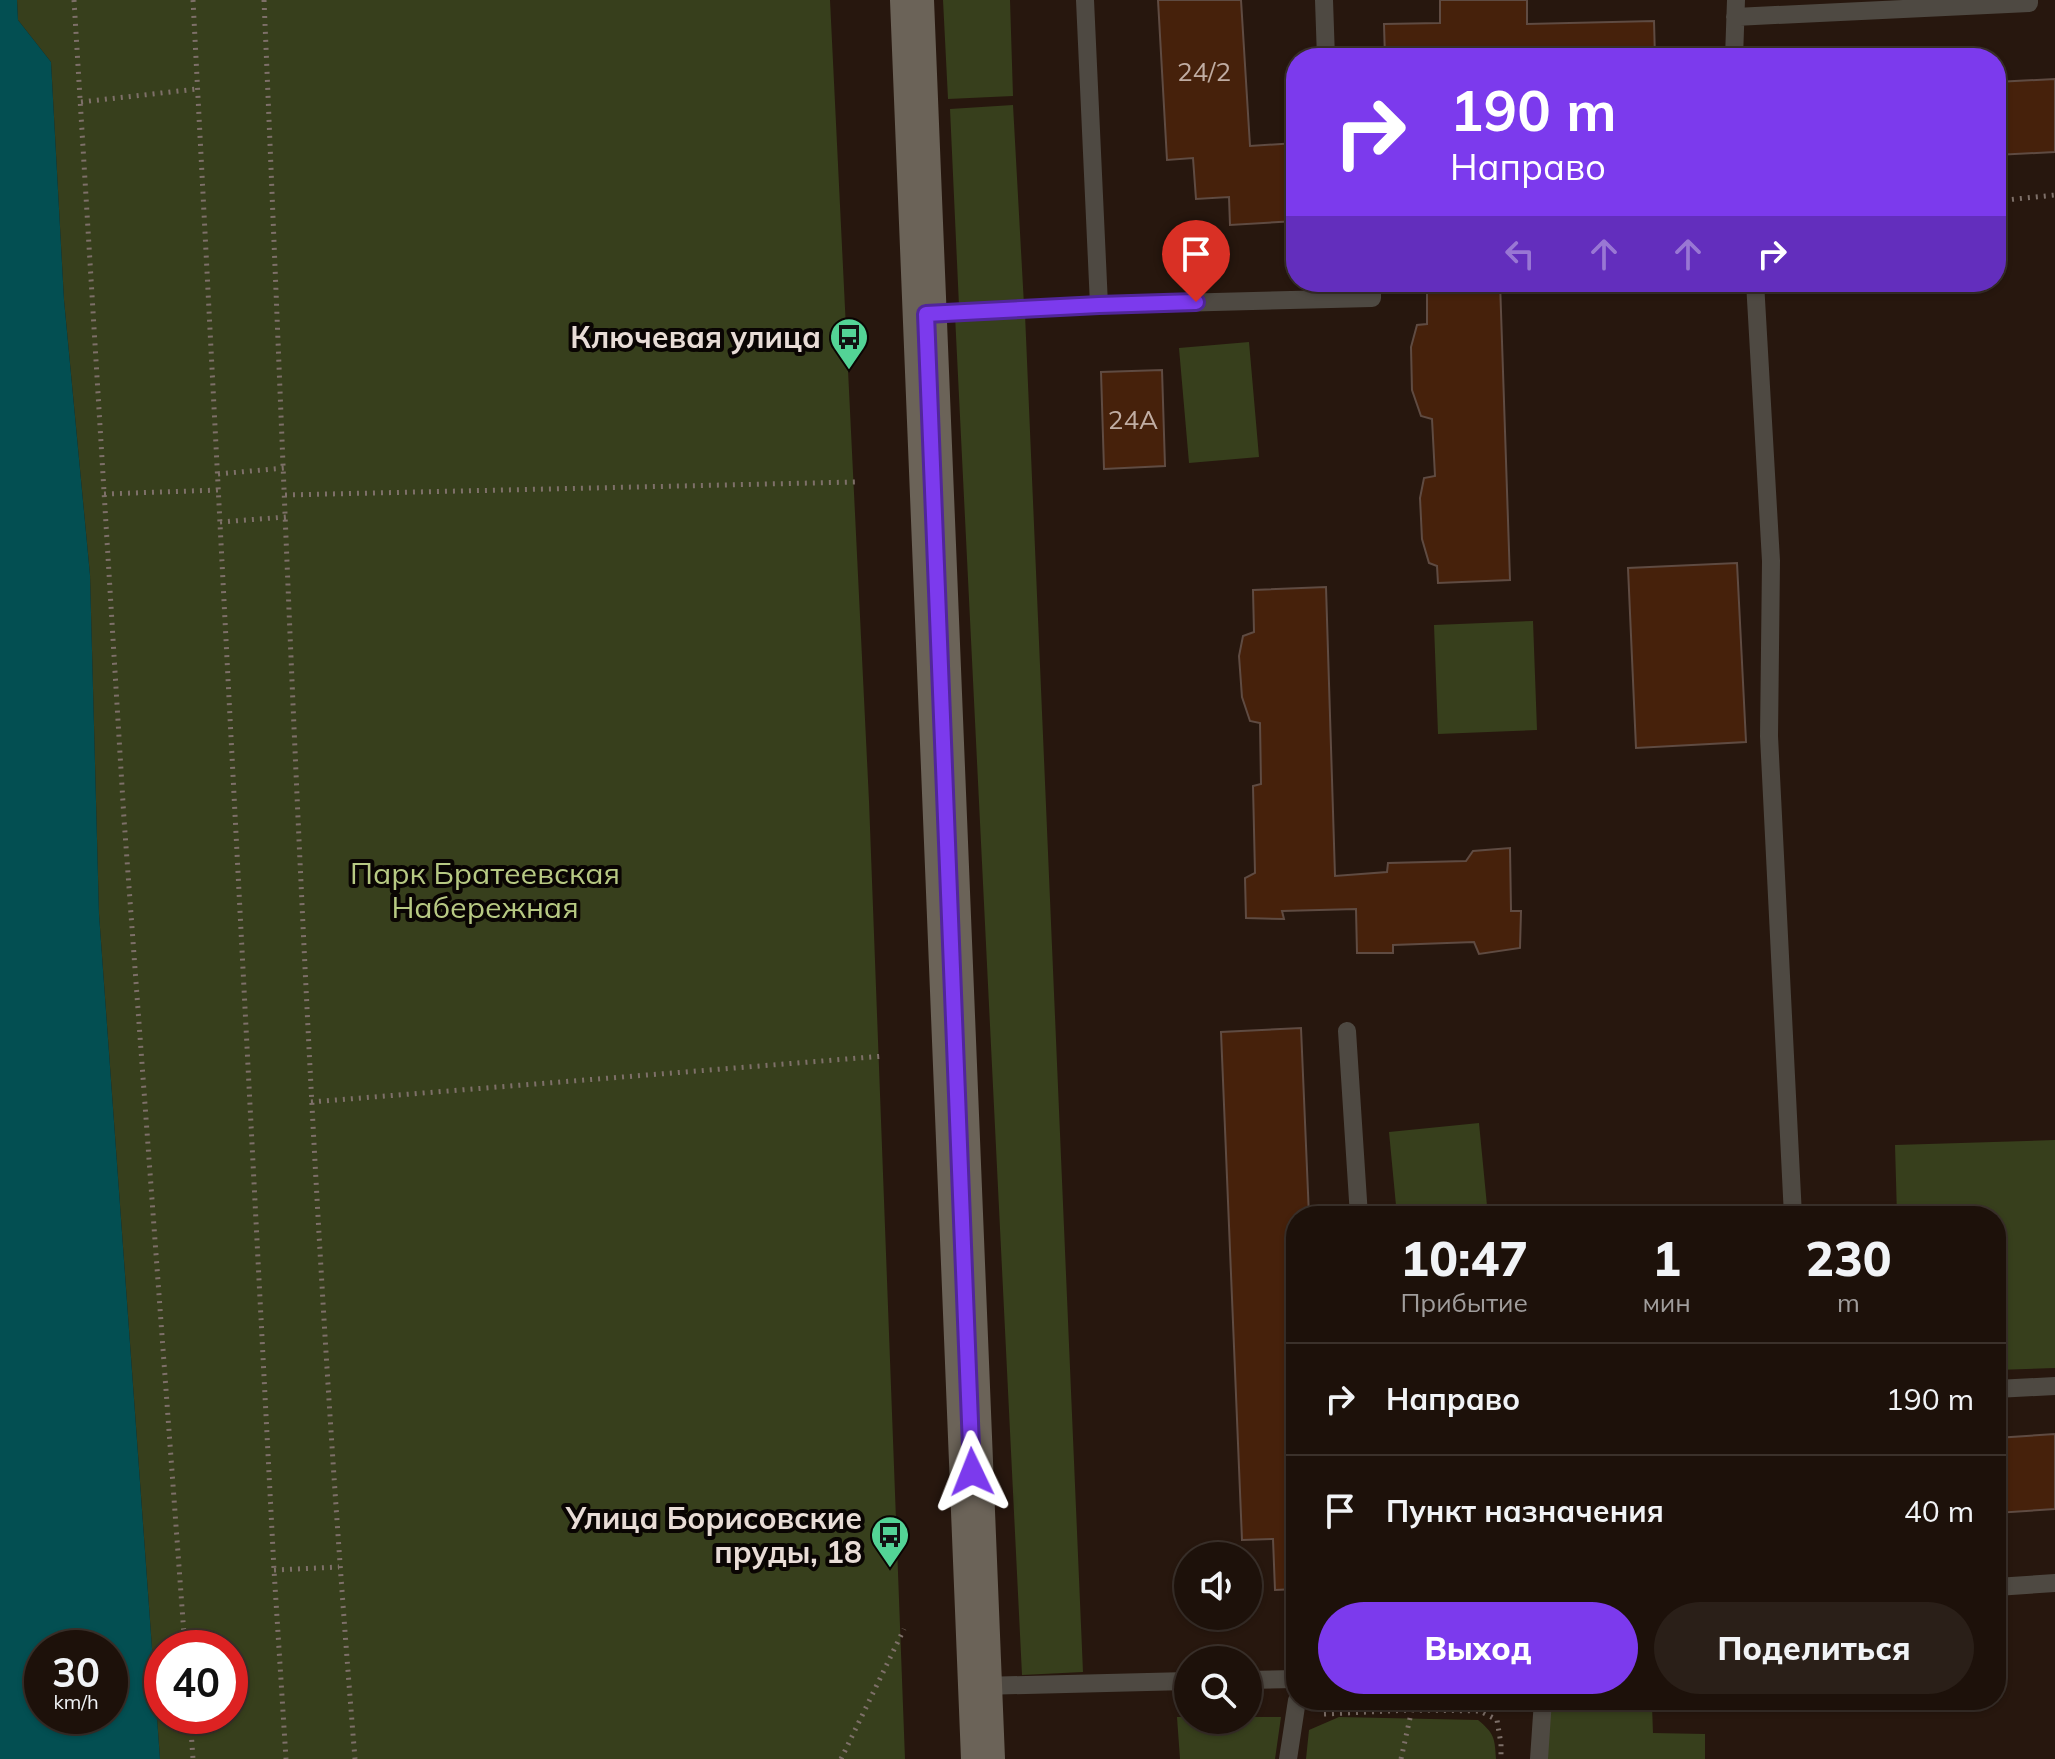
<!DOCTYPE html>
<html lang="ru">
<meta charset="utf-8">
<style>
body{margin:0;font-family:Mulish,sans-serif;background:#2a1f18;color:#f1f3f6;height:100vh;display:flex;flex-direction:column;font-size:30px;white-space:nowrap}
*{box-sizing:border-box;margin:0}
p{font-size:26px;color:#a09d9c}
.icon{flex:none;width:44px;height:44px;fill:none;stroke:currentColor;stroke-width:2;stroke-linecap:round;stroke-linejoin:round}
.map{position:relative;flex:1;overflow:hidden}
.drawer{position:absolute;left:1286px;top:1206px;width:720px;height:504px;display:flex;flex-direction:column;background:#1d110a;border-radius:32px;box-shadow:0 2px 6px #0004,0 0 0 2px #3b312b}
.drawer>*{flex:none}
.top-card{position:absolute;left:1286px;top:48px;width:720px;height:244px;border-radius:32px;box-shadow:0 2px 6px #0004,0 0 0 2px #3b312b;background:#7c3aed;color:#fff;overflow:hidden}
.tools{position:absolute;left:1174px;top:1542px;display:grid;gap:16px}
.tools a{display:grid;place-items:center;width:88px;height:88px;border-radius:50%;background:#1d110a;box-shadow:0 2px 6px #0004,0 0 0 2px #3b312b;font-size:40px}
.speed{position:absolute;left:24px;top:1630px;display:flex;gap:16px;font-size:40px;font-weight:700;text-align:center}
.speed>*{display:grid;place-content:center;width:104px;height:104px;border-radius:50%;background:#1d110a;box-shadow:0 2px 6px #0004,0 0 0 2px #3b312b;line-height:1}
.speed small{font-size:20px;font-weight:400}
.speed .limit{border:12px solid #d22;background:#fff;color:#111}
.pin{position:absolute;display:grid;place-items:center;width:68px;height:68px;color:#fff;margin:-82px -34px;border-radius:50% 50% 50% 0;rotate:-45deg;box-shadow:0 0 8px #0007}
.pin .icon{rotate:45deg}
.me{position:absolute;width:88px;margin:-44px;rotate:358deg;stroke-linejoin:round;filter:drop-shadow(0 0 6px #0008)}
.turn{display:flex;align-items:center;gap:28px;height:168px;padding:0 32px;font-size:36px}
.turn .icon{width:104px;height:104px;stroke-width:2.5}
.turn b{display:block;font-size:56px;line-height:68px}
.lanes{display:flex;align-items:center;height:76px;padding:0 32px;background:#0003;justify-content:center;gap:40px;direction:ltr}
.lanes .off{opacity:.35}
.eta{display:flex;justify-content:space-evenly;align-items:center;height:136px;text-align:center}
.eta b{font-size:48px;font-weight:800;line-height:56px}
.button{display:flex;gap:16px;margin-top:auto;padding:16px 32px}
.button a{flex:1;height:92px;border-radius:48px;background:#7c3aed;color:#fff;font-size:32px;font-weight:800;line-height:92px;text-align:center}
.button a+a{background:#2a1f18;color:#f1f3f6}
ul{padding:0;list-style:none}
li{display:flex;align-items:center;gap:24px;height:112px;padding:0 32px;border-top:2px solid #3b312b}
li div{flex:1}
li b{display:block;font-size:30px}
li em{font-style:normal}
.map>svg:first-child{display:block}
.green{fill:#373f1c;fill-rule:evenodd}
.water{fill:#034f52;fill-rule:evenodd}
.building{fill:#46210b;stroke:#5f4b42;stroke-width:2}
.lines{fill:none;stroke-linecap:round;stroke-linejoin:round}
.path{stroke:#7e7069;stroke-width:5;stroke-dasharray:2 6;stroke-linecap:butt}
.lane{stroke:#4e4942;stroke-width:18}
.secondary{stroke:#6b6358;stroke-width:44}
.route-casing{stroke:#51269a;stroke-width:20}
.route{stroke:#7c3aed;stroke-width:14}
.labels{text-anchor:middle;dominant-baseline:central;stroke-width:8;stroke-linejoin:round;paint-order:stroke}
.number-label{font-size:26px;fill:#c0ada3}
.poi-label{font-size:30px;font-weight:bold;fill:#e8dcd6;stroke:#0a0503;text-anchor:end}
.park-label{font-size:30px;fill:#b7c983;stroke:#0a0503}
</style>
<div class="map">
<svg width="2055" height="1759" viewBox="0 0 2055 1759">
<rect width="100%" height="100%" fill="#27170e"/>
<path class="green" d="M17,0H830L869,801L905,1759H160L99,914L90,575L64,300L51,62L18,20ZM162,1648H230V1716H162Z
M943,0H1010L1013,96L948,99Z
M1013,105L1024,305L959,306L950,109Z
M1025,314L1083,1672L1022,1675L955,315Z
M1249,342L1259,457L1189,463L1179,348Z
M1533,621L1537,730L1438,734L1434,625Z
M1479,1123L1488,1216H1397L1389,1132Z
M2055,1140V1368L1996,1370V1216H1897L1895,1145Z
M1652,1706L1653,1733L1705,1734V1759H1543L1547,1712Z
M1177,1717H1188V1720H1248V1717H1281L1275,1759H1180Z
M1339,1717L1478,1720C1494,1733 1495,1738 1496,1759H1306L1309,1730Z"/>
<path class="water" d="M0,0H17L18,20L51,62L64,300L90,575L99,914L160,1759H0ZM42,1648H110V1716H42Z"/>
<path class="building" d="M1158,0H1241L1250,146L1296,143V221L1230,225L1229,197L1196,199L1193,158L1167,160Z
M1440,0H1527V24L1654,21L1655,58H1385L1384,24L1440,23Z
M2055,79V152L1996,155V82Z
M1500,282L1510,580L1438,583L1437,566L1429,563L1422,539L1420,498L1424,478L1435,476L1432,419L1421,416L1412,390L1411,347L1417,325L1427,324V283Z
M1162,370L1165,466L1104,469L1101,372Z
M1737,563L1746,742L1636,748L1628,568Z
M1326,587L1335,876L1387,872L1388,863L1466,861L1473,851L1510,848L1511,911H1521L1520,948L1479,954L1474,942L1393,945V953H1357L1356,909L1282,911L1284,919L1246,918L1245,878L1255,873L1253,786L1261,784L1260,723L1250,721L1242,697L1239,656L1243,636L1254,632L1253,590Z
M1301,1028L1309,1216H1296V1589L1275,1590L1273,1539L1242,1540L1221,1032Z
M2055,1434V1509L1996,1513V1438Z"/>
<g class="lines">
<path class="path" d="M74,0L124,819L185,1648
M193,0L274,1570L286,1759
M264,0C289,587 307,1174 355,1759
M81,102L197,89
M1996,201L2055,195
M218,474L284,468
M104,494L219,490
M285,495L855,482
M220,522L286,517
M311,1102L884,1056
M274,1570L339,1567
M1324,1714L1411,1710L1480,1711L1497,1720L1501,1744V1759
M190,1716L193,1759
M841,1759L904,1629
M1401,1759L1414,1700"/>
<path class="lane" d="M1324,0L1326,58
M1735,17L2029,3V0
M1734,58L1736,0
M1755,282L1771,561L1769,736L1793,1216
M1099,305L1372,298V282
M926,314L1099,305L1085,0
M1347,1031L1359,1216
M1996,1389L2055,1386
M1996,1587L2055,1583
M1248,1680L1296,1679
M981,1686L1188,1681
M1288,1759L1297,1700
M1539,1759L1543,1700"/>
<path class="secondary" d="M912,0L983,1759"/>
</g>
<g class="lines">
<g class="route-casing">
<path id="route" d="M972,1472L926,314L1099,305L1196,302"/>
</g>
<use href="#route" class="route"/>
</g>
<defs>
<g id="bus-pin" transform="scale(2)"><path d="M0 17L-7.5 6A9.5 9.5 0 1 1 7.5 6Z" fill="#53d396" stroke="#0a0503"/><path d="M-5-6H5V4H4V6H2V4H-2V6H-4V4H-5ZM-3.5-4V0h7V-4ZM-3.5 1.2v1.5H-2V1.2ZM2 1.2v1.5H3.5V1.2Z" fill="#111"/></g>
</defs>
<g fill-rule="evenodd">
<use href="#bus-pin" x="849" y="337"/>
<use href="#bus-pin" x="890" y="1535"/>
</g>
<g class="labels">
<g class="number-label">
<text x="1204" y="71">24/2</text>
<text x="1133" y="419">24А</text>
</g>
<g class="poi-label">
<text x="821" y="337">Ключевая улица</text>
<text x="862" y="1518">Улица Борисовские<tspan x="862" dy="34">пруды, 18</tspan></text>
</g>
<g class="park-label">
<text x="485" y="873">Парк Братеевская<tspan x="485" dy="34">Набережная</tspan></text>
</g>
</g>
</svg>
<div class="tools">
<a><svg class="icon" aria-label="sound" viewBox="0 0 24 24"><path d="M4 9h4l5-4v14l-5-4H4zM17 9q2 3 0 6"/></svg></a>
<a><svg class="icon" aria-label="search" viewBox="0 0 24 24"><circle cx="10" cy="10" r="6"/><path d="M15 15l6 6"/></svg></a>
</div>
<div class="speed"><div>30<small>km/h</small></div><div class="limit">40</div></div>
<div class="pin" style="left:1196px;top:302px;background:#d93025"><svg class="icon" aria-label="arrive" viewBox="0 0 24 24"><path d="M6 21V4h12l-3 4 3 4H6"/></svg></div>
<svg class="me" style="left:972px;top:1472px" viewBox="-20 -20 40 40"><path d="M0-17L14 15 0 8-14 15z" fill="#7c3aed" stroke="#fff" stroke-width="4"/></svg>
<div class="top-card">
<div class="turn"><svg class="icon" aria-label="right" viewBox="0 0 24 24"><path d="M7 20v-9h11M14 6l5 5-5 5"/></svg><div><b>190 m</b>Направо</div></div>
<div class="lanes"><svg class="icon off" aria-label="left" viewBox="0 0 24 24"><path d="M17 20v-9H6M10 6l-5 5 5 5"/></svg><svg class="icon off" aria-label="ahead" viewBox="0 0 24 24"><path d="M12 20V5M6 11l6-6 6 6"/></svg><svg class="icon off" aria-label="ahead" viewBox="0 0 24 24"><path d="M12 20V5M6 11l6-6 6 6"/></svg><svg class="icon" aria-label="right" viewBox="0 0 24 24"><path d="M7 20v-9h11M14 6l5 5-5 5"/></svg></div>
</div>
<section class="drawer">
<div class="eta">
<div><b>10:47</b><p>Прибытие</p></div>
<div><b>1</b><p>мин</p></div>
<div><b>230</b><p>m</p></div>
</div>
<ul>
<li><svg class="icon" aria-label="right" viewBox="0 0 24 24"><path d="M7 20v-9h11M14 6l5 5-5 5"/></svg><div><b>Направо</b></div><em>190 m</em></li>
<li><svg class="icon" aria-label="arrive" viewBox="0 0 24 24"><path d="M6 21V4h12l-3 4 3 4H6"/></svg><div><b>Пункт назначения</b></div><em>40 m</em></li>
</ul>
<div class="button"><a>Выход</a><a>Поделиться</a></div>
</section>
</div>
